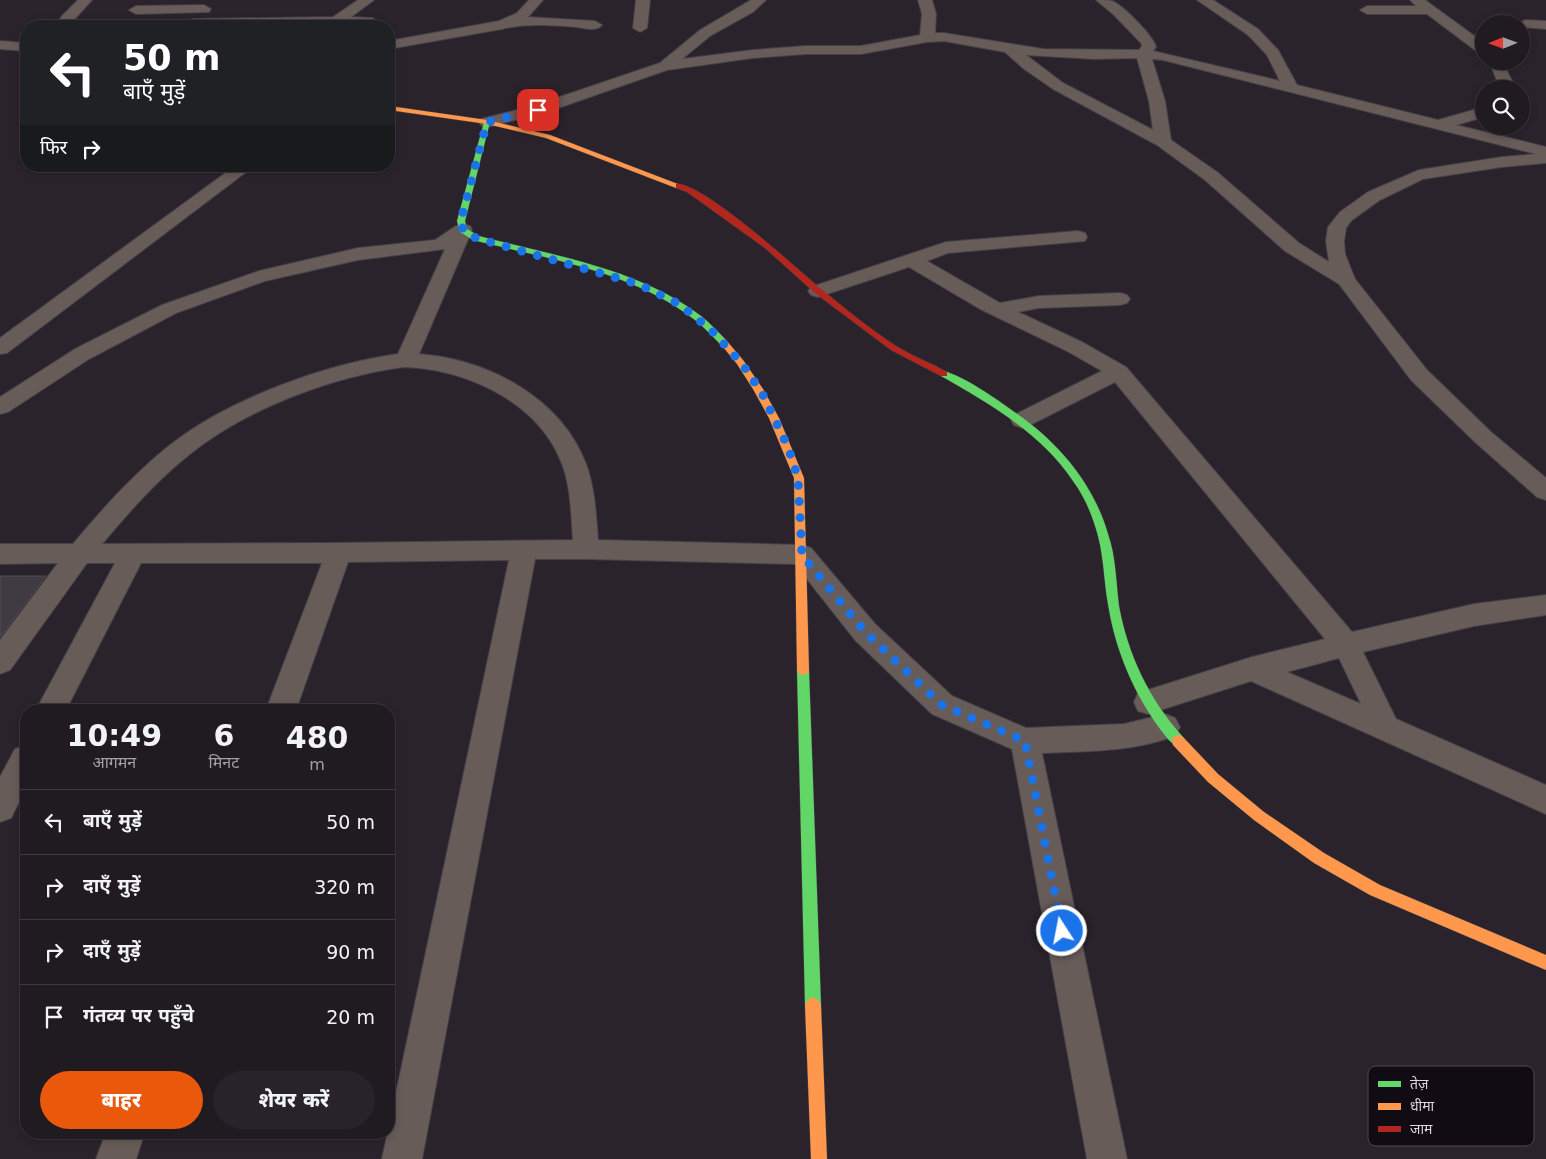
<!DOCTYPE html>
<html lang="hi">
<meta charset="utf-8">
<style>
body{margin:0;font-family:"DejaVu Sans","Noto Sans Devanagari",sans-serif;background:#28232a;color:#f1f3f6;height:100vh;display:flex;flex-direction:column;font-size:19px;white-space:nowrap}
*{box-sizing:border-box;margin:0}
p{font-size:16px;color:#a2a1a5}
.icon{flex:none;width:28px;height:28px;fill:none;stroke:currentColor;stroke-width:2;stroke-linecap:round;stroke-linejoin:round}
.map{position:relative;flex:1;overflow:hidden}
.sheet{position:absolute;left:20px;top:704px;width:375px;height:435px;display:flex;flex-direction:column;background:#201a21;border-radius:20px;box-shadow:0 2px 8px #0003,0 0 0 1px #3d383f}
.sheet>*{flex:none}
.top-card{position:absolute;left:20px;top:20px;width:375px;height:152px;border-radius:20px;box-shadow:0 2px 8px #0003,0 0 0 1px #3d383f;background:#202124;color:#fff;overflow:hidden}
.needle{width:32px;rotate:269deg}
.buttons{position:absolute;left:1475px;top:15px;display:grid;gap:10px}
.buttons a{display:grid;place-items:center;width:55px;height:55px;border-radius:50%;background:#201a21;box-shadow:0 2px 8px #0003,0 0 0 1px #3d383f;font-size:25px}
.pin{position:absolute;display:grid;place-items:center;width:42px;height:42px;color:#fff;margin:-21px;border-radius:10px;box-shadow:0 2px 8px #0006}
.me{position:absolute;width:55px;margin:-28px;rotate:349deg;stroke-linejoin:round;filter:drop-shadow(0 0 4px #0008)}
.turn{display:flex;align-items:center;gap:18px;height:105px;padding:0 20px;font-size:22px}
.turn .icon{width:65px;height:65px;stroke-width:2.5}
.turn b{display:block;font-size:35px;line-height:42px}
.then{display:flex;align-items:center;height:48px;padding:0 20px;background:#0003;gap:10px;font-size:19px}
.eta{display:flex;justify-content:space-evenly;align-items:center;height:85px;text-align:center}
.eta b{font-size:30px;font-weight:800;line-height:35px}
.primary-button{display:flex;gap:10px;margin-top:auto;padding:10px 20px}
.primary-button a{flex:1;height:58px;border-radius:30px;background:#ea580c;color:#fff;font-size:20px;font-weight:800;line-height:58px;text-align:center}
.primary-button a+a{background:#28232a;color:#f1f3f6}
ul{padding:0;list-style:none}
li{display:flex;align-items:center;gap:15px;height:65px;padding:0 20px;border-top:1px solid #3d383f}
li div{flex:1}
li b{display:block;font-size:19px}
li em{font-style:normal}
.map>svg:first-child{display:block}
.building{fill:#403a42;stroke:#524c54}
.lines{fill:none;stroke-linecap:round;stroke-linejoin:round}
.street-casing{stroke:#464148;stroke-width:2}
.fast-casing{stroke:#464148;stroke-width:1}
.slow-casing{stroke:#464148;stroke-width:1}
.jam-casing{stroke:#464148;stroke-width:1}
.street{fill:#685c59;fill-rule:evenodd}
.fast{fill:#63d668;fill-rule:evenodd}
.slow{fill:#ff974d;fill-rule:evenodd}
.jam{fill:#b3261e;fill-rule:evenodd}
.route{stroke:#1a73e8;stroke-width:9;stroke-dasharray:0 16.2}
.key{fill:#110b13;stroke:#4f4851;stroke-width:1}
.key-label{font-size:14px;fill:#dfd7e2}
</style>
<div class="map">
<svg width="1546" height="1159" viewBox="0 0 1546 1159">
<rect width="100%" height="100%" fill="#2a232c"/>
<path class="building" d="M0,576H46L0,637Z"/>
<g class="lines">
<g class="street-casing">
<path id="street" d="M78,0H92L72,22H62L60,19L62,16Z
M358,0H374L351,17L373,18L375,21L373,24L338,26H189L186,23L193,19L333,17Z
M529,0H543L528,17L595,21L602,25C596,32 584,28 576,27C552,25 526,23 502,29L389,49V41L499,21L517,13Z
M636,0H650L647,28L640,32L633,28Z
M751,0H766L753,12L710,36L682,59L753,50L806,46H861L920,35L922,14L918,0H932L936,14L935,33H944L1043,49L1139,50L1142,46L1141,43L1113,14L1096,0C1101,0 1108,0 1112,1C1123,5 1154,37 1156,47L1153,51L1280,81L1267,55L1248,35L1197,0H1213L1258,29L1278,50L1297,85L1438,120L1484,107V117L1456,125L1546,147V163L1502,167L1423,179L1380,200L1352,220L1346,228L1344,241L1345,254L1355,279L1427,370L1491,432L1546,478V500L1537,497L1475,442L1411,380L1339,284L1285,251L1205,180L1157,145L1053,89L1024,69L1005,52L944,41L927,42L861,54H806L753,58L667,70L544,113L487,127L481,125L479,122L481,119L533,106L660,63L700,30ZM1026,55L1094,59L1137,58L1149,101L1153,130L1063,83ZM1152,59L1163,60L1536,154L1502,157L1419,170L1368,192L1340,212L1328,227L1326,241L1329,262L1299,243L1217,172L1171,140L1165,101Z
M1410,0H1425L1484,43V54L1479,53L1427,14H1367L1360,10L1367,6H1416Z
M204,5L211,9L209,12L136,14L129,10L136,6Z
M1525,20L1546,21V29L1521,27V24H1518Z
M0,41L26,43V51L0,49Z
M1487,61H1502L1516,89H1500L1492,68Z
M235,166H254L7,353L0,354V338Z
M463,224L470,226L472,230L419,354C488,359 561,398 586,464C595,488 596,515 598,540L802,545L811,548L875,624L952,696L1026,728L1124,724L1165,714L1175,718L1180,727L1175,736C1131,752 1089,751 1042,753L1127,1159H1087L1012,749L932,714L855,640L795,564L586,559H535L422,1159H382L509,560L348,562L296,710H266L322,563H141L66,710H36L115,563H87L10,670L0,674V640L58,563L0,564V544H73C103,508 136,471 174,442C232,398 326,364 398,354L445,249L358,260L265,281L176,313L89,359L8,412L0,414V397L75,349L162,305L259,271L358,248L435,240L456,226ZM404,367C466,369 539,402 562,464C571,487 571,515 573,540L338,543L102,544C129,512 157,480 190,454C245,409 334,376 404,367Z
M1078,231L1085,233L1087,237L1085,241L948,253L927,261L1000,303L1039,296L1120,293L1127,295L1130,299L1127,303L1120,305L1039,308L1018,312L1082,342L1126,367L1352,632L1474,604L1546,595V615L1474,626L1363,652L1396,719L1546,785V814L1251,681L1148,714L1138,711L1134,702L1138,693L1252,657L1325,639L1115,382L1030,425L1022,428L1014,425L1011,420L1014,415L1102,371L1067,351L980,309L909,267L818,297L811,295L808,291L811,287L946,242ZM1339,658L1361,704L1287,672Z
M26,745V788L11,818L0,822V777L15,749Z
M106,1132H145L136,1159H96Z"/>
</g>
<g class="fast-casing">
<path id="fast" d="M487,120L490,122L465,221L467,229L479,236C554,256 638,268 701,316C710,323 718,332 726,340V344H720C712,336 704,327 695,320C632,271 548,259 473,240L460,232L457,221L484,122Z
M944,371C965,377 995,398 1013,411C1057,441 1093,482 1108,534C1116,557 1116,582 1119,606C1128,655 1149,699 1183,737L1184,741L1183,745C1173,749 1166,736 1160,729C1133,692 1115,649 1108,604C1104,582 1104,559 1098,536C1093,517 1085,497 1073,481C1041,433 990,404 941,376V372Z
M803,665L807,666L809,670L821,1005L818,1010L813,1013L808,1010L805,1005L797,670L799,666Z"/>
</g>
<g class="slow-casing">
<path id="slow" d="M389,106L487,120L550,135L683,186L676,188L546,138L487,124L389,110Z
M723,339L726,340L743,360L763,389L779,418L804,478L809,670L807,674L803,675L799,674L797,670L794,478L769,418L753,389L737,364L719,342Z
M1178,735L1183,737L1218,774L1264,812L1324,853L1380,885L1546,955V970L1370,895L1314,863L1254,820L1208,782L1173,745L1172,741L1173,737Z
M813,997L818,1000L821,1005L827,1159H811L805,1005L808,1000Z"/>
</g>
<g class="jam-casing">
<path id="jam" d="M676,184C703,182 797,269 820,288C844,308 870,329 896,346C912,356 931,363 947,372V376H941L891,350L815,293L765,248L687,192L676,188Z"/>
</g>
<use href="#street" class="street"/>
<use href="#fast" class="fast"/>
<use href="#slow" class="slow"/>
<use href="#jam" class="jam"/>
</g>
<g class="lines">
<path class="route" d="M538,110L487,122L461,220L463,230L476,238L638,284L679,304L712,331L743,365L762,393L788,447L798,478L802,555L865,632L942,705L1025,741L1062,931"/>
</g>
<rect x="1368" y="1066" width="166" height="80" rx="8" class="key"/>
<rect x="1378" y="1081" width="23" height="6" fill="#63d668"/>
<rect x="1378" y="1103" width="23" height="7" fill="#ff974d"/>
<rect x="1378" y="1126" width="23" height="6" fill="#b3261e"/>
<g class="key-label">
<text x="1410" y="1089">तेज़</text>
<text x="1410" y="1111">धीमा</text>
<text x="1410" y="1134">जाम</text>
</g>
</svg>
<div class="buttons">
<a><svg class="needle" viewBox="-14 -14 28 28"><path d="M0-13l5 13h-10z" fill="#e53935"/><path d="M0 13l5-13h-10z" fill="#a2a1a5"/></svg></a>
<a><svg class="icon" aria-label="search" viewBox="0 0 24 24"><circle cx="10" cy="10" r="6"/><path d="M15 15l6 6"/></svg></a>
</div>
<div class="pin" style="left:538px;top:110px;background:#d93025"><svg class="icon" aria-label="arrive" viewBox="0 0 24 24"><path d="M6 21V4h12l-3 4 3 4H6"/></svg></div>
<svg class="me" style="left:1062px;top:931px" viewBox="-20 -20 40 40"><circle r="17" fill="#1a73e8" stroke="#fff" stroke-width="3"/><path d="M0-11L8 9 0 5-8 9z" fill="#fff"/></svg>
<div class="top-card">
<div class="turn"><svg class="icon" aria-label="left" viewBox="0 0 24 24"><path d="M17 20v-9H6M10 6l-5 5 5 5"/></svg><div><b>50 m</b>बाएँ मुड़ें</div></div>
<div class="then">फिर<svg class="icon" aria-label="right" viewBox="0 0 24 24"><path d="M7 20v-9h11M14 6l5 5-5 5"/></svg></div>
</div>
<section class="sheet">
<div class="eta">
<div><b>10:49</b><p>आगमन</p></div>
<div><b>6</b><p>मिनट</p></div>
<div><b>480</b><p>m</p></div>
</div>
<ul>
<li><svg class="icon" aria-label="left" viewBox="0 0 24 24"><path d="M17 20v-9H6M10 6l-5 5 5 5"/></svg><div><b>बाएँ मुड़ें</b></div><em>50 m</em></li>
<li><svg class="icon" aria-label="right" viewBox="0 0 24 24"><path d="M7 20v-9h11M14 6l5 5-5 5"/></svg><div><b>दाएँ मुड़ें</b></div><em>320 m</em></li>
<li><svg class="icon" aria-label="right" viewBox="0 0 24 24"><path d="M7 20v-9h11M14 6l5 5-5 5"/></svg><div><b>दाएँ मुड़ें</b></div><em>90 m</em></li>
<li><svg class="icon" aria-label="arrive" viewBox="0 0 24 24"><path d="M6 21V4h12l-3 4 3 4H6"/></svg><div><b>गंतव्य पर पहुँचे</b></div><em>20 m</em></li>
</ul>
<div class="primary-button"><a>बाहर</a><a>शेयर करें</a></div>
</section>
</div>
